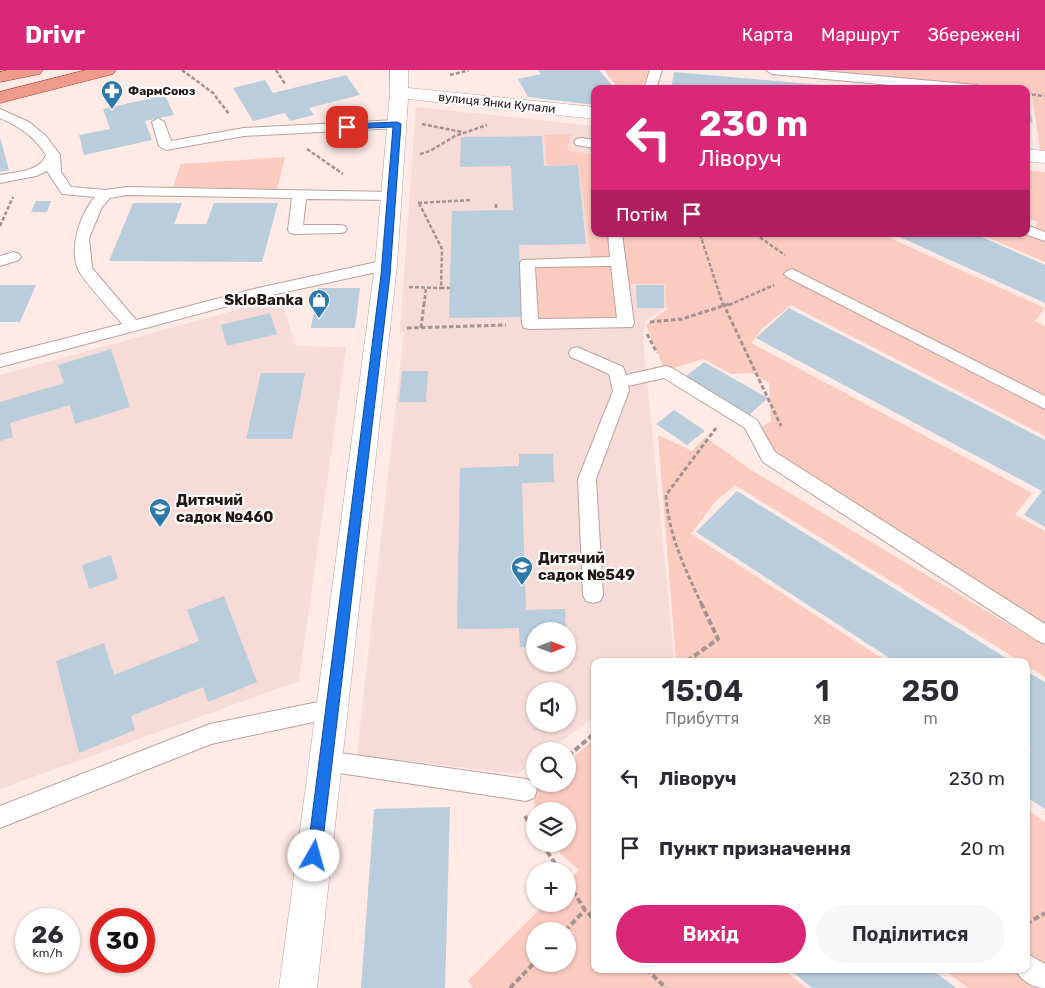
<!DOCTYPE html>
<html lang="uk">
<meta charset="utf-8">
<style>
body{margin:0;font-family:Rubik,sans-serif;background:#f7f7f7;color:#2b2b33;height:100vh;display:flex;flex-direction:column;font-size:19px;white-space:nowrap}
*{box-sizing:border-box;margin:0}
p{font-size:16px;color:#7c7c81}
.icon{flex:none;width:28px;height:28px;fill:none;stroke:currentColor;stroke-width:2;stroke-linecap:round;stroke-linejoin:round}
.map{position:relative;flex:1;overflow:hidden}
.side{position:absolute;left:591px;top:588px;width:439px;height:315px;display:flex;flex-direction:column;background:#fff;border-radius:10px;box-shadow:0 1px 4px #0004}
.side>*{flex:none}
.guide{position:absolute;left:591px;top:15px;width:439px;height:152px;border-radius:10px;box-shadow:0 1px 4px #0004;background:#db2777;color:#fff;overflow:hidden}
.needle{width:32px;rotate:90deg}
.fabs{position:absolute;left:526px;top:552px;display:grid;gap:10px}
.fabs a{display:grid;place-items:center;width:50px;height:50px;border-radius:50%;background:#fff;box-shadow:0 1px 4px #0004;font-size:25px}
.speed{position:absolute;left:15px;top:838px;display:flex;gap:10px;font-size:25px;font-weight:700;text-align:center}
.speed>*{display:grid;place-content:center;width:65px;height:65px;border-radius:50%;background:#fff;box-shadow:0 1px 4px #0004;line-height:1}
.speed small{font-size:12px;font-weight:400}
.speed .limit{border:8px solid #d22;background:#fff;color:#111}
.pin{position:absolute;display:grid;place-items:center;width:42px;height:42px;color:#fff;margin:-21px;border-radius:10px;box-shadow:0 2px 8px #0006}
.me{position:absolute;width:55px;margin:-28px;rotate:7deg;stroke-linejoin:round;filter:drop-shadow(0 0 4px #0008)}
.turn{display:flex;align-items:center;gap:18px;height:105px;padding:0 25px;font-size:22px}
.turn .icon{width:65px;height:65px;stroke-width:2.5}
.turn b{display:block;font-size:35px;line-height:42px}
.then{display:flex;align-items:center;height:48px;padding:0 25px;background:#0003;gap:10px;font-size:19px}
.eta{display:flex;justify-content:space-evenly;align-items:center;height:85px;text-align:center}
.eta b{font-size:30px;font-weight:600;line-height:35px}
.action{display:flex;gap:10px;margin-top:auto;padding:10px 25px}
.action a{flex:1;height:58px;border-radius:30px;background:#db2777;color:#fff;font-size:20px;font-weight:600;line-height:58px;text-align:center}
.action a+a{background:#f7f7f7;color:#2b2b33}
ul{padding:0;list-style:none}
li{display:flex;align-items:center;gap:15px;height:70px;padding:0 25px}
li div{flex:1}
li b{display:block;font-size:19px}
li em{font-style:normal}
header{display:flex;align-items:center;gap:30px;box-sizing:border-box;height:70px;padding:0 25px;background:#db2777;color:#fff}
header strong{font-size:24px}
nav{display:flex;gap:28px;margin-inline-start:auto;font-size:18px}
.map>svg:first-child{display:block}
.built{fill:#f7dbd6;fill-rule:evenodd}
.green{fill:#fccbc0;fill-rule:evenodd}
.building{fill:#bacddc}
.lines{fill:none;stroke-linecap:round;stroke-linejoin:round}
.lane-casing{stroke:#b9a19c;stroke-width:2}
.street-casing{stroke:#b9a19c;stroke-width:1}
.primary-casing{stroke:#9e4131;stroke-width:1}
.path-far2{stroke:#a49390;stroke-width:2.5;stroke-dasharray:4 2;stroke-linecap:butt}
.path-far1{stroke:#a49390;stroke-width:3;stroke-dasharray:4.5 2.5;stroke-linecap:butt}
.path{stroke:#a49390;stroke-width:4;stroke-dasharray:6 3;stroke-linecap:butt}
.lane{fill:#fff;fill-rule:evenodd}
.street{fill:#fff;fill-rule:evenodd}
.primary{fill:#ee9b8c;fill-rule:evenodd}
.route{fill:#1a73e8;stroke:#114b97}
.labels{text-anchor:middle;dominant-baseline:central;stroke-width:4.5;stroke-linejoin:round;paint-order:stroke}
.far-poi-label{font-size:12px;font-weight:bold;fill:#1f1615;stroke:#fcfcfc;text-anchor:start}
.far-street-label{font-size:12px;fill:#1f1615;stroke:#fcfcfc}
.poi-label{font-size:15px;font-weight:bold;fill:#1f1615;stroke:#fcfcfc;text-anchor:start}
</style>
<header>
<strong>Drivr</strong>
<nav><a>Карта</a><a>Маршрут</a><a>Збережені</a></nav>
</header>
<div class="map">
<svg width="1045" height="918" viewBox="0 0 1045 918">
<rect width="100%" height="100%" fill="#ffeae5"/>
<path class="built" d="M416,37L595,56V164H713L716,208L646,250L643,267L674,586L667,591H595V646L548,681H535V691L517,704L357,685L404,262H400ZM535,561H568V594H535ZM535,621H568V654H535Z
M280,228L296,276L346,277L299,611L0,719V305Z"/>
<path class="green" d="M604,0H649L642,19H619Z
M808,0H1045V80H1040L1032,25L1026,24V19H977Z
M571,64L567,80L595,85V164H612L615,189L591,190L579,95H547L544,65Z
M285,87L277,119L173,117L181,94Z
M1026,100L1045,102V192L980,164L1032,162L1038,152L1026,148Z
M618,164H881L1045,238L1035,251L1045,256V366L791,235L763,258L751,273L1032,423L1015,445L1045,461V560L774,386L758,359L771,351L769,313L752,303L731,304L703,289L665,301L646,255L667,239L665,214H624Z
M530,196H610L617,249L533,251Z
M658,365L692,381L705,367L751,400L1045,576V607L1026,595V591H1020L735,415L715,432L691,464L886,591H676Z
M595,668V899H783L806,918H473L468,911L545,834H568V811L579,800L562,785L554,774H568V741H535V746L534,722L543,714H568V692ZM535,861H568V894H535Z
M1026,739L1045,752V905L1026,889Z
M943,899H1017L1042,918H968Z"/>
<path class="building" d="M538,0H599L615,19H595V35L528,27L518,9L541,4Z
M674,2L845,17V19H671Z
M346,5L360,25L309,38L314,45L290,51L285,43L253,51L233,18L265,10L273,23Z
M165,25L174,45L145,51L152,70L84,85L79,65L110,59L103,39Z
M1026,34H1028L1033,53L1026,52Z
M542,66L544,96L578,95L586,174L519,175L522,247L449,248L452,141L513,140L511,96L460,97L461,67Z
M0,67L9,100L0,102Z
M36,131H51L47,142H31Z
M133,133H182L174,154H206L214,133H278L262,192L109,191Z
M893,164H975L1045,195V233Z
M0,215H36L20,252H0Z
M636,215H664V238H637Z
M318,218H360L355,258H311Z
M789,238L1045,370V457L1024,445L1042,421L756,268Z
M270,243L277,264L227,276L221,255Z
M111,279L130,337L75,354L70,335L10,353L13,367L0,371V332L64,313L58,295Z
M704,292L768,328L749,345L685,307Z
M402,301H428L426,332H399Z
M261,303H305L292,369H246Z
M674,340L705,361L687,375L656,354Z
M519,384H553L554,412L522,413L526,540L565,539L566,561H535V576L520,577L519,558L457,559L460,398L519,396Z
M737,421L1011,591H894L696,462Z
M111,485L118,509L89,519L82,495Z
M224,526L257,612L208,632L203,617L131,646L135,660L79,683L56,591L104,573L114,605L199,571L187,540Z
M1026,601L1045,612V739L1026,727V689L1031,681L1026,677Z
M450,737L445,918H361L374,739Z
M789,899H931L956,918H812Z"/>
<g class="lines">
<g class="lane-casing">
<path id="lane" d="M650,0H662L656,19H644Z
M766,0H811L977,15L983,19H934L772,4Z
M0,39L29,52L46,66L60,85L61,102L71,117L106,120L126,117L392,122L399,126L392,130L306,129L303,155H340L345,156L347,159L345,162L340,163L295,164L290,163L288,160L292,128L126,125L110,128L102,137L89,168L92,198L136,250L258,218L386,190L391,192L393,195L391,198L386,200L258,228L0,297V285L122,254C113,242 82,210 78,199C69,178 80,144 95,127L62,124L47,101L36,106L0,113V105C15,102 40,102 46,85C34,66 20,57 0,48Z
M158,48L164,52L171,71L244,58L397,50L403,54L397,58L244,66L166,80L159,76L152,52Z
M581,68L595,70V78L576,75L574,72L576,69Z
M1026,155L1045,162V171L1025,164Z
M608,164H622L634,253L632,257L530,259L524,258L522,254L520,193L522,190L610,187ZM611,196L617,248L538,249L535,197Z
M14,182L19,184L21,187L19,190L0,196V186Z
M792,199L1045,326V339L787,207L784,204L787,201Z
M577,277L623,297L626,305L666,296L672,298L757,350L775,382L1045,554V574L1038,571L763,392L745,358L664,308L628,316L629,321L596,409L603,525L600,531L593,533L586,531L583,525L578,409L613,321L609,304L571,287L569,283L571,279Z
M333,629L341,632L344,639L341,646L211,674L0,758V736L210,654Z
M326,681L526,709L534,712L537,720L534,728L526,731L326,701L318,698L315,691L318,684Z
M1026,883L1045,894V918C1033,918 1020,910 1015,899H1026Z"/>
</g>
<g class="street-casing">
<path id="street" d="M390,0H408V18L595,37V49L408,29L397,195L317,918H279L375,195L390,23Z
M1026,79L1045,81V93L1026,91Z"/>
</g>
<g class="primary-casing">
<path id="primary" d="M8,0H43L40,4L0,12V2Z
M86,0H116L113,4L0,33V22Z"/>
</g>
<path class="path-far2" d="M182,0L213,23L229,44
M276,0L285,14
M450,5L469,0
M1026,24L1045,26
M422,54L462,62
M307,79L343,104
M420,84L430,81L455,66L487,55
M418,133L472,130
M419,133L442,179L441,218H450
M496,134V140
M0,156L13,127
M700,164L723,235
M755,164L785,185
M409,217L441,218
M424,235L426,218
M729,235L774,215"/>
<path class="path-far1" d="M723,233L781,356
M650,252L682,249L732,233
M407,258L506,255
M421,258L424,233
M647,264L657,283
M702,535C685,499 668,464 666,425L716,358"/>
<path class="path" d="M687,591L718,569L701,533
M568,686L595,663
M525,746L535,763
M542,774L560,801
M568,813L585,840L595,850
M1026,854L1045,843
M565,861L585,840
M646,899L666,918
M510,918L535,892"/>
<use href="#lane" class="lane"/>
<use href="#street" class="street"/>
<use href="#primary" class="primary"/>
</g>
<path class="route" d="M397,52L401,54L390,205L321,786L319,790L314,793L309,790L307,786L381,205L393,57L347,59L343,57L347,54Z"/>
<defs>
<g id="pharmacy-pin" transform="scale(1.125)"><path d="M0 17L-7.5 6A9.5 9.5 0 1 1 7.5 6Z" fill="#2e79ac" stroke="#fcfcfc"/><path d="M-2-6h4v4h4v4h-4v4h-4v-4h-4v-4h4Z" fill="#fff"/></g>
<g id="shop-pin" transform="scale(1.125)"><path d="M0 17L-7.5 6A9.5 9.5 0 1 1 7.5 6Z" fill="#2e79ac" stroke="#fcfcfc"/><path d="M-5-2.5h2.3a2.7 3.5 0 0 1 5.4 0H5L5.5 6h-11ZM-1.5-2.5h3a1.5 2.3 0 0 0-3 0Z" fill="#fff"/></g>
<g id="school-pin" transform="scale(1.125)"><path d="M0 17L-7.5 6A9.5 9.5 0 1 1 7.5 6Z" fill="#2e79ac" stroke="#fcfcfc"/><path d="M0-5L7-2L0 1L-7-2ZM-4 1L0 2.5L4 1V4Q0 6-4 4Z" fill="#fff"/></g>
</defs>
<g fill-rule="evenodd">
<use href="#pharmacy-pin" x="112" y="21"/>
<use href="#shop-pin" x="319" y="230"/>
<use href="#school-pin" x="160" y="439"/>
<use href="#school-pin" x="522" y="497"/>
</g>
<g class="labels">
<g class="far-poi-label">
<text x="128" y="21">ФармСоюз</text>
</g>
<g class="far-street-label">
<text transform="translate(497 33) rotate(6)">вулиця Янки Купали</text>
</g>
<g class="poi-label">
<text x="303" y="230" text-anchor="end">SkloBanka</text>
<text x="176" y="430">Дитячий<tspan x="176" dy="17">садок №460</tspan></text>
<text x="538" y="488">Дитячий<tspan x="538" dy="17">садок №549</tspan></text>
</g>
</g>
</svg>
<div class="fabs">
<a><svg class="needle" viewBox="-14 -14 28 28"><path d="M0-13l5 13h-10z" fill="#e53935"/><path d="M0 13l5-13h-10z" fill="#7c7c81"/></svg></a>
<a><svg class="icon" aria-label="sound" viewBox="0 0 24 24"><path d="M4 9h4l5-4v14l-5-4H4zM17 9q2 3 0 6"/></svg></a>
<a><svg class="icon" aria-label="search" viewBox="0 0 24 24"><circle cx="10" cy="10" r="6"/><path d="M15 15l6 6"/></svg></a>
<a><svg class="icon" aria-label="layers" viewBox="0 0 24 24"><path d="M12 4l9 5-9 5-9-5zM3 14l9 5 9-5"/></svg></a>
<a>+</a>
<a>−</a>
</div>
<div class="speed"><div>26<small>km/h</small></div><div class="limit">30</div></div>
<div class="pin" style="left:347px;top:57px;background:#d93025"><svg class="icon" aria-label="arrive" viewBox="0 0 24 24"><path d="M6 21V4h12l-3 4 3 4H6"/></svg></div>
<svg class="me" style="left:314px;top:786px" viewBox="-20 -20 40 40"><circle r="19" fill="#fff"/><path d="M0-13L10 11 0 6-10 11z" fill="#1a73e8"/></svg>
<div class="guide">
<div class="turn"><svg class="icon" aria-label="left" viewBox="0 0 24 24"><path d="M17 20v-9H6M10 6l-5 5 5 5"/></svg><div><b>230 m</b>Ліворуч</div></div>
<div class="then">Потім<svg class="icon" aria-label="arrive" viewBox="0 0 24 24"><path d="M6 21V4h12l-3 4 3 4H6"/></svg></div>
</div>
<section class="side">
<div class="eta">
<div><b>15:04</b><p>Прибуття</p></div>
<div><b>1</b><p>хв</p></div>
<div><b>250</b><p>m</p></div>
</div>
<ul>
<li><svg class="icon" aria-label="left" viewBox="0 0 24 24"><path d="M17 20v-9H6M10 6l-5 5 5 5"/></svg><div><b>Ліворуч</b></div><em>230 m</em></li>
<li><svg class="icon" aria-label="arrive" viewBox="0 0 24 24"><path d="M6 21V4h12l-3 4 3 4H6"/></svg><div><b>Пункт призначення</b></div><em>20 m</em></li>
</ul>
<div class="action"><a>Вихід</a><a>Поділитися</a></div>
</section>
</div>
